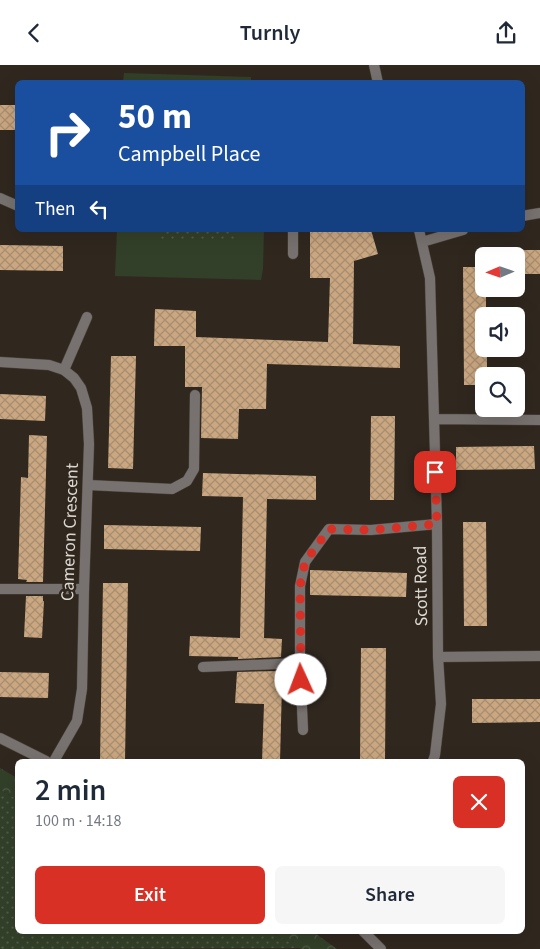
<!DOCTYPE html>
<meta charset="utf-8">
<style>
body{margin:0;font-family:"Source Sans 3",sans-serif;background:#f6f6f7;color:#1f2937;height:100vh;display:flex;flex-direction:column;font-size:19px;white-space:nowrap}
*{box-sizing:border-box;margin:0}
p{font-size:16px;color:#747a83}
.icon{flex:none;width:28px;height:28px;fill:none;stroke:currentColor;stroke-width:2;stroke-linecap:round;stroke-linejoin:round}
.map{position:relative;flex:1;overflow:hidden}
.side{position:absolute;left:15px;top:694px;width:510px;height:175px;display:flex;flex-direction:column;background:#fff;border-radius:8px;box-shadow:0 5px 20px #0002}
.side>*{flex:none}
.top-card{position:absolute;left:15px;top:15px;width:510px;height:152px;border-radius:8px;box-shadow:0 5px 20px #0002;background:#1a4fa0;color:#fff;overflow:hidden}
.needle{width:32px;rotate:268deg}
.tools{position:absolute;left:475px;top:182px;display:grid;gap:10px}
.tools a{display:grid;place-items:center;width:50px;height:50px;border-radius:8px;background:#fff;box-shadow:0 5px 20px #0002;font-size:25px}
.pin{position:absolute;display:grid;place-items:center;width:42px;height:42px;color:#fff;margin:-21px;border-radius:10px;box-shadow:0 2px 8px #0006}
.me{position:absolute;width:55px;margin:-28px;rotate:358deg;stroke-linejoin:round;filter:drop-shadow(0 0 4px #0008)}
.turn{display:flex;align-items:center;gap:18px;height:105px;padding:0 20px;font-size:22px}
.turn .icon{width:65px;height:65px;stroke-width:2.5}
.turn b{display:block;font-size:35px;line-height:42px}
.then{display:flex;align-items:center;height:48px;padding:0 20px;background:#0003;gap:10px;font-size:19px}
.round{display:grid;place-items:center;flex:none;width:52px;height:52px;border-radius:8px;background:#f6f6f7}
.summary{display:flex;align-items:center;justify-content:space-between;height:85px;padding:0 20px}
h1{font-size:30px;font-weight:600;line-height:38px}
.primary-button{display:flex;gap:10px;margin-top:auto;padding:10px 20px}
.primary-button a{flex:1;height:58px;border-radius:8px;background:#d93025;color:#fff;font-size:20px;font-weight:600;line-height:58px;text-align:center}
.primary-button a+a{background:#f6f6f7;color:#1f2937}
header{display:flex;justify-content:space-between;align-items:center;height:65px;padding:0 20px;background:#fff;font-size:22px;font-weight:600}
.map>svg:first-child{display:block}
.green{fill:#334029}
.forest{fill:url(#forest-crowns)}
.park{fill:url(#park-dots)}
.building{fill:url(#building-cross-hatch)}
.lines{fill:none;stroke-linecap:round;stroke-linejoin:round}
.lane-casing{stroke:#4c443b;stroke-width:11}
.street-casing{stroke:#4c443b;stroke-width:11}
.lane{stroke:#77716f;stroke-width:10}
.street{stroke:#77716f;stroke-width:10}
.route{stroke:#d93025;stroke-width:9;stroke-dasharray:0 16.2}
.labels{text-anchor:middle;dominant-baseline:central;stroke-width:5;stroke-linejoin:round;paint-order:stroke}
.street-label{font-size:18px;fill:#dcd7d1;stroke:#30281f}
</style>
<header><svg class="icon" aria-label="back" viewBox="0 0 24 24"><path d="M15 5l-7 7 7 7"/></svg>Turnly<svg class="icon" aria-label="share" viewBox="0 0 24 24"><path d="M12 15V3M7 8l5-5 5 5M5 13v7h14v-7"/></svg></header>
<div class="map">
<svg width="540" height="884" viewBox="0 0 540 884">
<defs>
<pattern id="forest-crowns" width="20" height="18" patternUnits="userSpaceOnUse" patternTransform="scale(1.25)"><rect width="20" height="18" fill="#334029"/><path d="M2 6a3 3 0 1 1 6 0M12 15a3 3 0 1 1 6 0" fill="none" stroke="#505b47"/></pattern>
<pattern id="park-dots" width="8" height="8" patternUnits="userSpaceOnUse" patternTransform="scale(1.25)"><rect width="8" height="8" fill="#334029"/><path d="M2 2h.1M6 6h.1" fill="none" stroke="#505b47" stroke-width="1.8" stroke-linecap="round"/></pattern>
<pattern id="building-cross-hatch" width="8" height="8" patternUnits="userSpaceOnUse" patternTransform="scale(1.25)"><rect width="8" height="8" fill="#caa780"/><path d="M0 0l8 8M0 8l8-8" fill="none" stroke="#a88d70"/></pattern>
</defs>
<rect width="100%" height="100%" fill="#30281f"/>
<path class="green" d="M124,8L251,12V17H123Z
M117,165H264L263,204L261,215L115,211Z"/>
<path class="forest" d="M0,703L17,713V734L0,725Z
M269,866H312L337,884H301Z"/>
<path class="park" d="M160,165H234V176L160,175Z
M0,725L17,734L18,866H268L301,883L0,884Z"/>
<path class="building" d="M0,40H18V65H0Z
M310,165H371L378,189L354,196L353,279L400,281V303L267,299L266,344H239L238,374L201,373L202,322H185V281H154L155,244L196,246V272L328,277L330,213H310Z
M0,180L63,181V206L0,205Z
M523,185H540V209H522Z
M463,202H484V224H486V251H484V284H487V311H484V320H464Z
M111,291H136L133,404L108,403Z
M0,329L46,331L45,356L0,354Z
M371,351H395L394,435H370Z
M29,370L47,371L43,517H26L27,515L18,514L21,412L28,413Z
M534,381L535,404L456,405V382Z
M203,408L316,411V435L267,434L264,573L282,574L281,592L238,594V592L189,591L190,571L240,573L243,432L202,431Z
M463,457H486L487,561H464Z
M104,460L201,462L200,486L104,484Z
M310,505L407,508L406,532L310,530Z
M103,518H128L125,696H100Z
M26,531H43V536H44L42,573L24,572Z
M361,583H386L385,696H360Z
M281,606V620H282L280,696H262L264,639L235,638L237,607Z
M0,607L49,608L48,633L0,632Z
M472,634H540V657L472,658Z"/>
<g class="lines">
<g class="lane-casing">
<path id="lane" d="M64,305L87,252
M0,524H84
M203,602L300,598L303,665"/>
</g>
<g class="street-casing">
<path id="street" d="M374,0L378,18
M0,133L18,141
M522,151L540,148
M293,165V189
M419,165L430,213L437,459L438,592L441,639L435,690L433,696
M422,177L463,165
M0,297L49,300L64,305L74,313L81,323L87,343L89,379L84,524L82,624L77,656L54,696
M434,354L540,355
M88,420L172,424L187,416L194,404L195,330
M438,592L540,591
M300,598V521L305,497L329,464L371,465L437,459
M0,673L46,696
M363,866L381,884"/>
</g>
<use href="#lane" class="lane"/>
<use href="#street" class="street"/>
</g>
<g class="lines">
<path class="route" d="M301,615L300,521L305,497L329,464L371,465L437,459L435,407"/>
</g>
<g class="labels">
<g class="street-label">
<text transform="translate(70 467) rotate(-88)">Cameron Crescent</text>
<text transform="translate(421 521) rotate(-91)">Scott Road</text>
</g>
</g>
</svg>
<div class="tools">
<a><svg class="needle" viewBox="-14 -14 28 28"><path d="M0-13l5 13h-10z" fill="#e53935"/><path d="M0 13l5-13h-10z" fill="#747a83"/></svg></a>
<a><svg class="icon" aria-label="sound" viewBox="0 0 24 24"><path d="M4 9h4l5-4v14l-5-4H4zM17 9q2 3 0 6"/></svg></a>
<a><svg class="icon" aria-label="search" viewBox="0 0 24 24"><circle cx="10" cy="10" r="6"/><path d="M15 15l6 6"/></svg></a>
</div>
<div class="pin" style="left:435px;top:407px;background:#d93025"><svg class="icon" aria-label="arrive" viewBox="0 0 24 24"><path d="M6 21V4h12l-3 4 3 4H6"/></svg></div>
<svg class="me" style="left:301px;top:615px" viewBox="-20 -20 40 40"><circle r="19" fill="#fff"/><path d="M0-13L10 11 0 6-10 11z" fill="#d93025"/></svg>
<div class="top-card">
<div class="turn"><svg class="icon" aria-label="right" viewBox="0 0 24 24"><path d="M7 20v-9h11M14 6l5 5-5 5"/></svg><div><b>50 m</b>Campbell Place</div></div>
<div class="then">Then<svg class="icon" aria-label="left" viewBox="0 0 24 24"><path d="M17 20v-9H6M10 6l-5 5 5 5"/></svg></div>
</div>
<section class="side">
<div class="summary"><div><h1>2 min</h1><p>100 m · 14:18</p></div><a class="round" style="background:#d93025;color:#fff"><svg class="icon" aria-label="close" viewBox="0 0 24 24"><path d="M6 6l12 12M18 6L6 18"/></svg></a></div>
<div class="primary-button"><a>Exit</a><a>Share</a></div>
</section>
</div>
